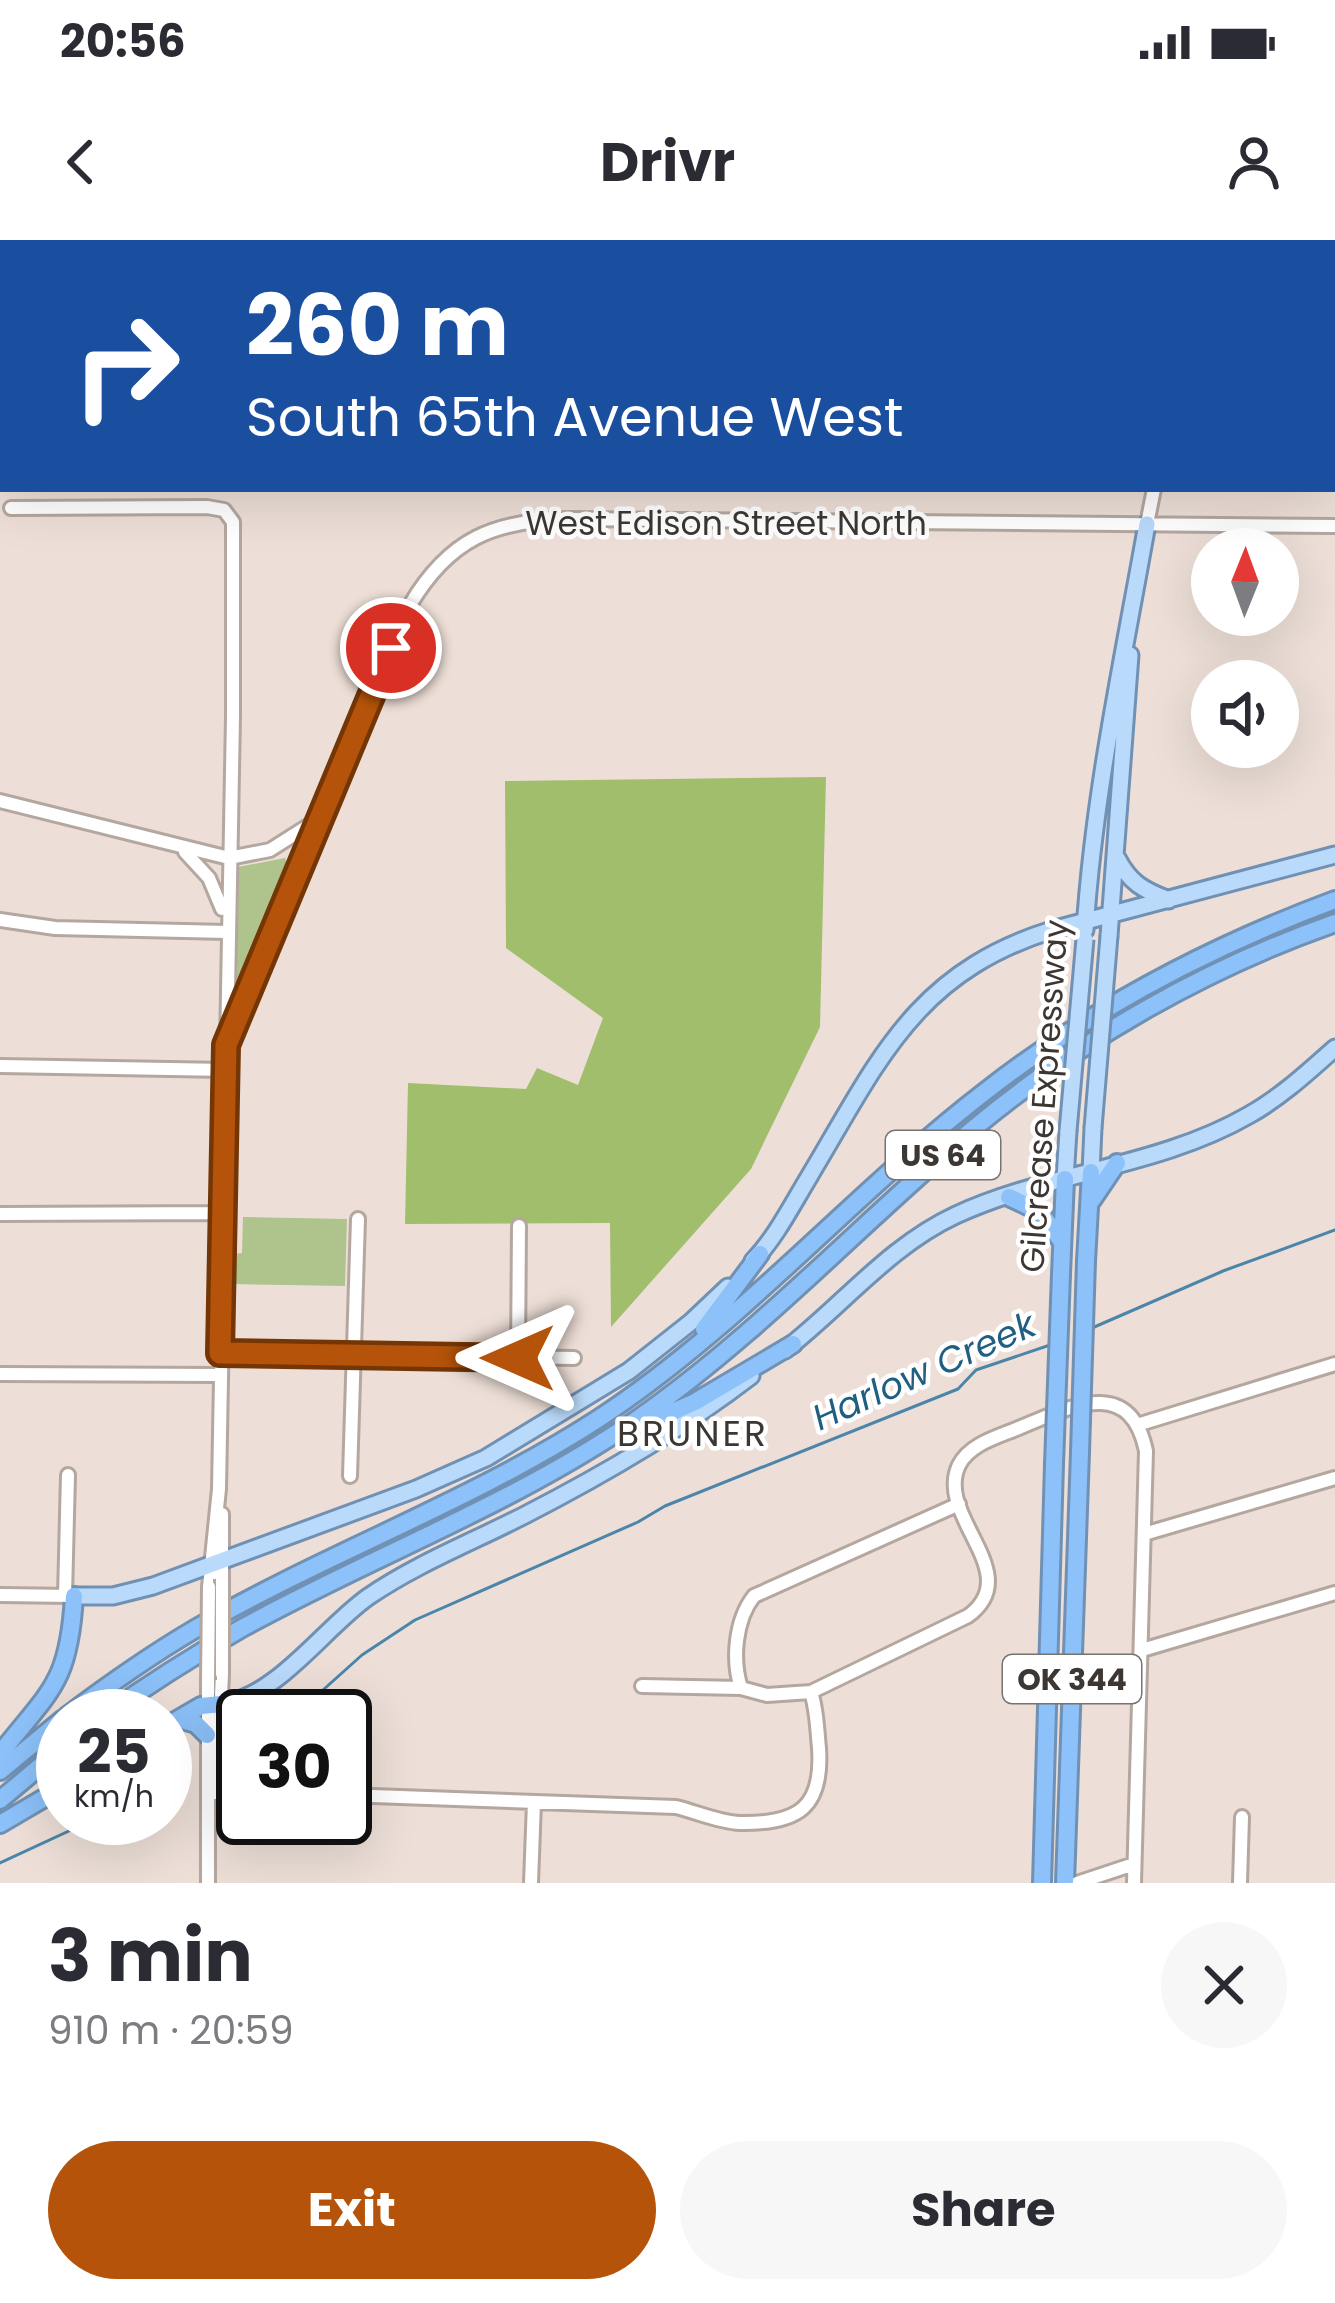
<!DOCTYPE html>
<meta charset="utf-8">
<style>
body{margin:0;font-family:Poppins,sans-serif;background:#f7f7f7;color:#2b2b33;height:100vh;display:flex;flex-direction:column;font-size:45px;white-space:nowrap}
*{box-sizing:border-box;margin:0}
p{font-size:39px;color:#7c7c81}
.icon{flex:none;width:66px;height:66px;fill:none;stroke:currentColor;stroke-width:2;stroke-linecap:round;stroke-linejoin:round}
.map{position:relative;height:1643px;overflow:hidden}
.details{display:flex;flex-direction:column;background:#fff;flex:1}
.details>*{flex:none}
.top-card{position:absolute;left:0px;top:0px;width:1335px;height:252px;box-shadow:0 12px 48px #0002;background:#1a4fa0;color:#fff;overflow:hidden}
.needle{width:78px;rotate:1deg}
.buttons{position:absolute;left:1191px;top:288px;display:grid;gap:24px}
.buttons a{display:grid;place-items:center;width:108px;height:108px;border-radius:50%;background:#fff;box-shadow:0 12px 48px #0002;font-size:60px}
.speed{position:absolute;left:36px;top:1449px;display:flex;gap:24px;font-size:60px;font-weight:700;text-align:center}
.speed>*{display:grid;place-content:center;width:156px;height:156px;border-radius:50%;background:#fff;box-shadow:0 12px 48px #0002;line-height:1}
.speed small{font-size:30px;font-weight:400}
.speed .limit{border:6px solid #111;border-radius:18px;background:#fff;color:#111}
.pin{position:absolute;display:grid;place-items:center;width:102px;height:102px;color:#fff;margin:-51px;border:6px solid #fff;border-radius:50%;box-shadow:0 3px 12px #0007}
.me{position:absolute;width:132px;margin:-66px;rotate:270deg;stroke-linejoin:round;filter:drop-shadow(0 0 9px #0008)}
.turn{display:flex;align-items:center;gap:42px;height:252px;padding:0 48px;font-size:54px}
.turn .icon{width:156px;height:156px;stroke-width:2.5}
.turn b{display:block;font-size:84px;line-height:102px}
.round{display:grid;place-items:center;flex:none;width:126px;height:126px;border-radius:63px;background:#f7f7f7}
.head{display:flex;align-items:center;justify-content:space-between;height:204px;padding:0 48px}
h1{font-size:72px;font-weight:700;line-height:90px}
.action{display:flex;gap:24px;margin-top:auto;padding:24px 48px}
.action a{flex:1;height:138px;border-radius:72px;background:#b45309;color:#fff;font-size:48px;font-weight:700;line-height:138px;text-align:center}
.action a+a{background:#f7f7f7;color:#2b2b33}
.status{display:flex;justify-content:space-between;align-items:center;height:84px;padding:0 60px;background:#fff;direction:ltr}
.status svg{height:33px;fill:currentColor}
header{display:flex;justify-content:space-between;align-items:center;height:156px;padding:0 48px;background:#fff;font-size:54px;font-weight:700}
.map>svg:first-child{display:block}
.green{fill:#aec48c}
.forest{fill:#a1be6d}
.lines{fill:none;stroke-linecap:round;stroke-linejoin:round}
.stream{stroke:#4c85aa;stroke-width:3}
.minor-casing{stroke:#b4a79f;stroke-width:18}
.major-casing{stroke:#7091b4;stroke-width:21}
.highway-casing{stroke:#7091b4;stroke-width:22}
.minor{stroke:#fff;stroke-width:12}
.major{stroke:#badafb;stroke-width:15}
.highway{stroke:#8cc1f9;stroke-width:16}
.minor-bridge-casing{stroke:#b4a79f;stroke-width:18;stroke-linecap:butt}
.major-bridge-casing{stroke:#7091b4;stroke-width:21;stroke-linecap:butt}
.highway-bridge-casing{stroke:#7091b4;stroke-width:22;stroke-linecap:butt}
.minor-bridge{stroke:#fff;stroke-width:12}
.major-bridge{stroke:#badafb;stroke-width:15}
.highway-bridge{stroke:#8cc1f9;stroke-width:16}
.route-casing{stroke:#753606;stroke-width:30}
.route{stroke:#b45309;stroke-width:21}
.labels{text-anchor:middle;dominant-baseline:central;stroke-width:9;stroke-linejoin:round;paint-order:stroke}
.shield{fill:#fff;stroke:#777371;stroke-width:3}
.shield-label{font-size:30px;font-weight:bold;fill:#3d3734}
.street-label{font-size:33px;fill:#3d3734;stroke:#fff}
.water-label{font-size:36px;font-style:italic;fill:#205e82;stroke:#fff}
.neighbourhood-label{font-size:36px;letter-spacing:3px;fill:#3d3734;stroke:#fff}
</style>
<div class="status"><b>20:56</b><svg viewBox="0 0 49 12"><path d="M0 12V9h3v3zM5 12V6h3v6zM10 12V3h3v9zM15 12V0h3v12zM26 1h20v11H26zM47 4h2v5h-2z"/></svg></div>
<header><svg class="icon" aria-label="back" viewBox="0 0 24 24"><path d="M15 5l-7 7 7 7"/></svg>Drivr<svg class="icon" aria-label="person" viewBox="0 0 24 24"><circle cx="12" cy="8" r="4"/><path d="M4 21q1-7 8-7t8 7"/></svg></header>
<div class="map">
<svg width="1335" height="1643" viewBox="0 0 1335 1643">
<rect width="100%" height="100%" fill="#eddfd7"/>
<path class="green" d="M285,618L289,628L239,752H235L238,627Z
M243,977L347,979L345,1046L233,1044L234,1014L242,1013Z"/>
<path class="forest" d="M0,0H1106V3H3V133Z
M826,537L820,787L751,929L611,1087L610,983L405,984L408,843L526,849L537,828L578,845L603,778L506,708L505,541Z"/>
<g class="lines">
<path class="stream" d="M1092,1088L1223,1031L1335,990
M294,1476L362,1415L415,1380L638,1282L665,1266L958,1149L976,1130L1050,1105
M241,1505H243
M165,1543L184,1534
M0,1623L97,1578"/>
<g class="minor-casing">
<path id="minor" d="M1208,3L1209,0
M11,268L207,267L224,270L233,282V476L219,1249L209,1347
M1147,284L1154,249
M0,561L229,618L270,610L314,582
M185,612L209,638L222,669
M0,680L55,688L227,692
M227,805L410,365C449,299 494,280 569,279L1335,286
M0,826L226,830
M0,974L223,973
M220,1113L574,1118
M518,1118L519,986
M0,1134L219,1135
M1137,1185L1335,1124
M350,1236L358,979
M222,1274V1339
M1144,1294L1335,1238
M0,1355L73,1356
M65,1356L68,1235
M1142,1410L1335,1353
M208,1440V1643
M642,1446L741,1448L767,1455L811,1452L968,1376C1027,1333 934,1276 959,1225C970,1203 1001,1196 1021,1187C1070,1167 1130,1135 1146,1211L1134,1643
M741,1448C732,1420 735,1380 754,1356L959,1264
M211,1553L217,1545L222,1434
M211,1553H243
M345,1555L676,1567C697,1572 718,1582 740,1583C799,1584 823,1567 819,1508C817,1489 817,1470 811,1452
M531,1643L534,1562
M1077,1643L1134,1624
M1240,1643L1242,1577"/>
</g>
<g class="major-casing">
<path id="major" d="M1117,618C1130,643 1143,650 1169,660
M1085,690C1094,552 1123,420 1147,284
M1109,696L1130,415
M1091,932L1093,888
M1065,939L1068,891
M753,1021C776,997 792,965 809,937C878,822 914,733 1052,690L1335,615
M785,1110C842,1066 889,1006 956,975C1049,932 1159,927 1249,875C1281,857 1308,832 1335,808
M74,1356H113L153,1346L416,1249L486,1218L629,1131L691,1082L728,1047
M222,1464C277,1457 323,1389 368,1357C416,1324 472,1302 523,1276C601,1236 682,1189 751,1136"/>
</g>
<g class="highway-casing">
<path id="highway" d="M1009,957L1040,972L1062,1002
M1092,960L1117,923
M1086,1021L1091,932
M1061,1034L1065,939
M704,1089L760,1014
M636,1188L695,1162L793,1104
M67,1476C108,1445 151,1415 195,1389C326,1313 470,1262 598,1179C740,1086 852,954 986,851C1092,768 1209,707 1335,660
M104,1476C149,1444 195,1415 242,1388C373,1316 512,1265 636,1180C758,1095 860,984 973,889C1080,800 1204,729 1335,683
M179,1479L196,1484L207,1495
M165,1487L201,1466L222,1464
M0,1514C50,1450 69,1444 74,1356
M0,1531L63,1479
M0,1560L63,1507
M0,1584L63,1547
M1042,1643L1054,1224
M1065,1643L1080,1212"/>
</g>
<use href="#minor" class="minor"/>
<use href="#major" class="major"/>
<use href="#highway" class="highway"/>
<g class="minor-bridge-casing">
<path id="minor-bridge" d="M222,1434V1339
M208,1440L209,1347"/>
</g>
<g class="major-bridge-casing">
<path id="major-bridge" d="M1093,888L1109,696
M1068,891L1085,699"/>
</g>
<g class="highway-bridge-casing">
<path id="highway-bridge" d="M1080,1212L1086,1021
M1054,1224L1061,1034"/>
</g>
<use href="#minor-bridge" class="minor-bridge"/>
<use href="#major-bridge" class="major-bridge"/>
<use href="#highway-bridge" class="highway-bridge"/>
</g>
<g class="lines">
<g class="route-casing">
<path id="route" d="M391,408L226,805L220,1113L518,1118"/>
</g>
<use href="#route" class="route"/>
</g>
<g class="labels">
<g class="shield">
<rect x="886" y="891" width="114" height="48" rx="9"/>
<rect x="1003" y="1415" width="138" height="48" rx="9"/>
</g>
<g class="shield-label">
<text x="943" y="915">US 64</text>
<text x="1072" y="1439">OK 344</text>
</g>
<g class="street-label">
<text x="726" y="283">West Edison Street North</text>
<text transform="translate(1044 856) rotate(-86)">Gilcrease Expressway</text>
</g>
<g class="water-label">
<text transform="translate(924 1131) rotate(-24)">Harlow Creek</text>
</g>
<g class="neighbourhood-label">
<text x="693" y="1193">BRUNER</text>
</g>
</g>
</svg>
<div class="buttons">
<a><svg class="needle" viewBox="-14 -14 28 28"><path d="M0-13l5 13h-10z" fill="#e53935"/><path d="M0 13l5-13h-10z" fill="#7c7c81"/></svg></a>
<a><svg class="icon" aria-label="sound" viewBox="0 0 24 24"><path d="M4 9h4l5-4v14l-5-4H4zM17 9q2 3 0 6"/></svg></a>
</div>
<div class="speed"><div>25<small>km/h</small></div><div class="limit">30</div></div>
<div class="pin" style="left:391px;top:408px;background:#d93025"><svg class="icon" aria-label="arrive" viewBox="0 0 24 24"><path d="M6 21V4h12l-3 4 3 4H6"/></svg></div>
<svg class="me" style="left:518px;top:1118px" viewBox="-20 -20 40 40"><path d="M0-17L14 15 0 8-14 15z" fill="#b45309" stroke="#fff" stroke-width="4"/></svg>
<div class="top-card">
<div class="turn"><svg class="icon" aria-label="right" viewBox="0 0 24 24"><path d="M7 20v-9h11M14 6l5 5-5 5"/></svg><div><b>260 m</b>South 65th Avenue West</div></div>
</div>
</div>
<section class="details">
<div class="head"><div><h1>3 min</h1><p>910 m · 20:59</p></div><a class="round"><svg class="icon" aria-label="close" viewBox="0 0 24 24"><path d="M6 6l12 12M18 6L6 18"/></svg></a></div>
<div class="action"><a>Exit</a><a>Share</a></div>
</section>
